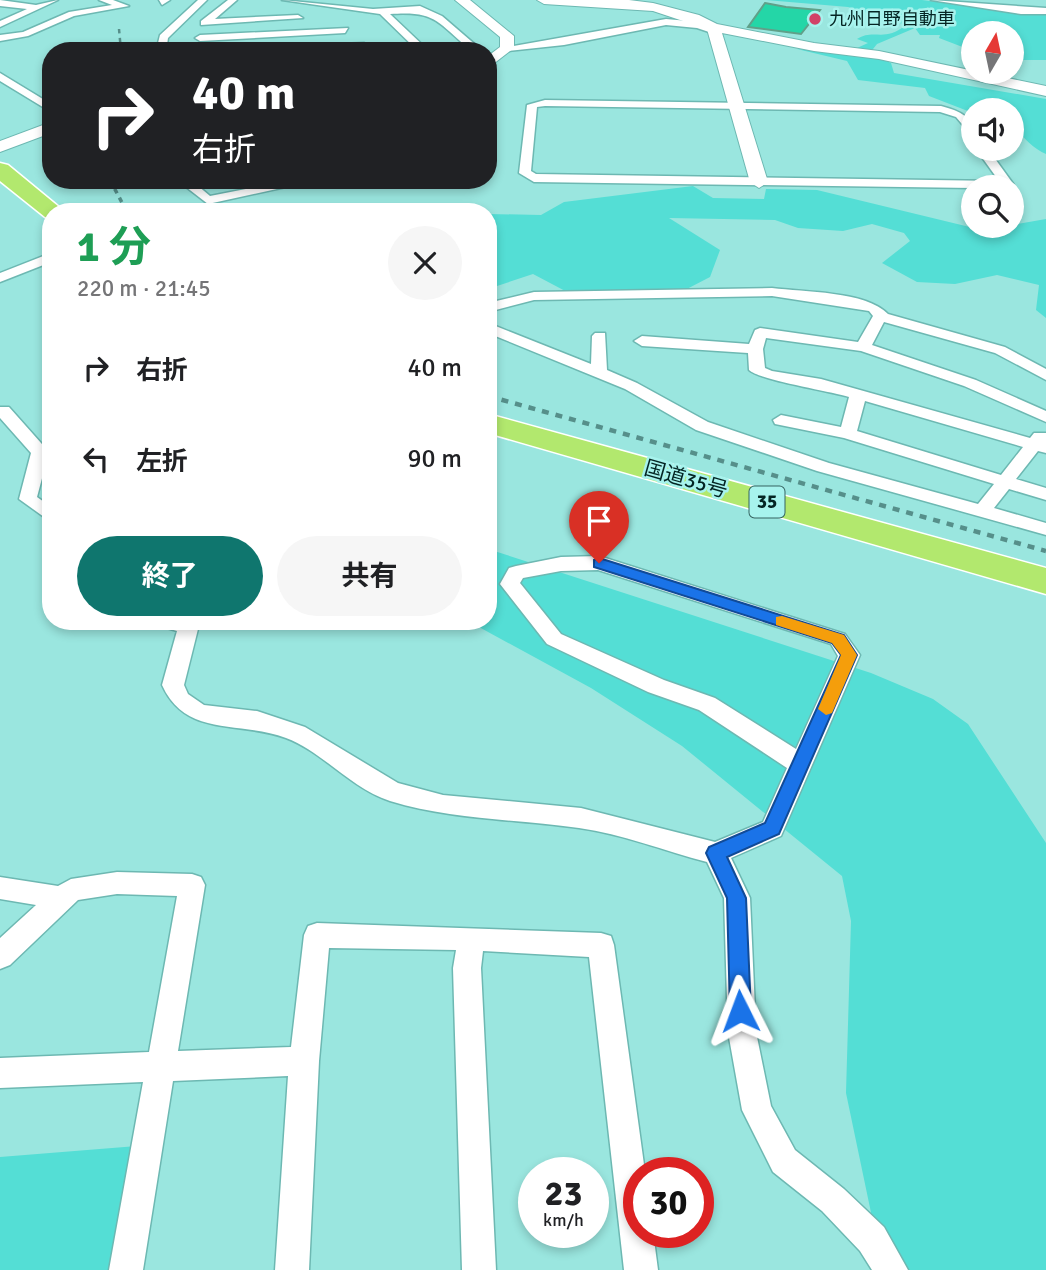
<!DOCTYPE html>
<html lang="ja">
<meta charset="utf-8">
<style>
body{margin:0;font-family:Signika,"Noto Sans JP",sans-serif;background:#f6f6f6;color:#202124;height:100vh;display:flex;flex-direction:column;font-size:26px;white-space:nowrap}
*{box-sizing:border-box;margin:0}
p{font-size:23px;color:#757577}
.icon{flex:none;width:38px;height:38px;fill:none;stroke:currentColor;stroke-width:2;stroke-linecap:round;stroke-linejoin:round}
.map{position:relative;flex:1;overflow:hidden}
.drawer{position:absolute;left:42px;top:203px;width:455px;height:427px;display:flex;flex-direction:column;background:#fff;border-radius:28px;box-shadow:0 4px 10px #0003}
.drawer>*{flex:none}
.top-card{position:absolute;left:42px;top:42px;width:455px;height:147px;border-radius:28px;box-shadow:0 4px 10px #0003;background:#202124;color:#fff;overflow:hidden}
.needle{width:46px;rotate:9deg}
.controls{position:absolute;left:961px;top:21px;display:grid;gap:14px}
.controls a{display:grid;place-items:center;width:63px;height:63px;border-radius:50%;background:#fff;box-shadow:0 4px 10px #0003;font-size:35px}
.speed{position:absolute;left:518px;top:1157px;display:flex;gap:14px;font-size:35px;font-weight:700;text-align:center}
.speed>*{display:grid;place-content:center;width:91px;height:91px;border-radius:50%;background:#fff;box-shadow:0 4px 10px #0003;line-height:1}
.speed small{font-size:18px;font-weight:400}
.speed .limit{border:10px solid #d22;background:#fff;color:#111}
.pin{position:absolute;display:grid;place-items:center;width:60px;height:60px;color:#fff;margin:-72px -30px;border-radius:50% 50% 50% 0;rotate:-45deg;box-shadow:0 0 7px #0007}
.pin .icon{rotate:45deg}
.me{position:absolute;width:77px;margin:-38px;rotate:357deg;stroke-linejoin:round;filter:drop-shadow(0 0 5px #0008)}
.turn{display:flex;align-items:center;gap:24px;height:147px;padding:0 35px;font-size:32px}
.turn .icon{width:91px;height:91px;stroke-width:2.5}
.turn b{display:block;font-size:49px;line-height:60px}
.round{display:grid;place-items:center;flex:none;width:74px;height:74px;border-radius:37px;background:#f6f6f6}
.head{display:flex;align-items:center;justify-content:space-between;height:119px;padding:0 35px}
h1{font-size:42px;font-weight:700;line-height:52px;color:#1e9e55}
.action{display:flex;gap:14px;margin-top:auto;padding:14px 35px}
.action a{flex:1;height:80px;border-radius:42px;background:#0f766e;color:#fff;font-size:28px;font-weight:700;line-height:80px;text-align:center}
.action a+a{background:#f6f6f6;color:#202124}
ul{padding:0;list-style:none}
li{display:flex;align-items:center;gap:21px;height:91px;padding:0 35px}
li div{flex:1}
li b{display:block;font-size:26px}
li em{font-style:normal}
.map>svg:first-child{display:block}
.green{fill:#54ded5}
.building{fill:#24d6a7;stroke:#60a089;stroke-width:2}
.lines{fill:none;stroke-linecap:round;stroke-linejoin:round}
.street-casing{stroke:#6db8b2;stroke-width:3}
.secondary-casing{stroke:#6db8b2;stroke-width:2}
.highway-casing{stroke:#fff;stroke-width:3}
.street{fill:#fff;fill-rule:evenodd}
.secondary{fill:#fff;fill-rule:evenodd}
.highway{fill:#b2e86e;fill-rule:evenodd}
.rail-far2{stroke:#568f8a;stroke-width:2.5;stroke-dasharray:4.5 4.5;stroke-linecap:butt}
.rail-far1{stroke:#568f8a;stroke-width:3.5;stroke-dasharray:5 5;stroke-linecap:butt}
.rail{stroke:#568f8a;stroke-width:4.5;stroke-dasharray:7 7;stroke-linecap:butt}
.route{fill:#1a73e8;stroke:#114b97;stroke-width:2}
.slow{fill:#f59e0b}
.poi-dot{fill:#d14267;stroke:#a7f3ed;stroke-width:2.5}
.labels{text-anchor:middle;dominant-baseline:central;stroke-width:5;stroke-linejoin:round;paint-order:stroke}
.far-poi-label{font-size:18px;fill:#042523;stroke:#a7f3ed;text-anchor:start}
.shield{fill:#a7f3ed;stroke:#356360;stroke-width:2}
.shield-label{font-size:19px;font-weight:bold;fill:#042523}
.street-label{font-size:21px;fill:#042523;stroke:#a7f3ed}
</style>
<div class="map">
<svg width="1046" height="1270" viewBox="0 0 1046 1270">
<rect width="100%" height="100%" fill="#9ae6df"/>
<path class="green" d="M766,0H922L1019,13L1046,14V60H1012V33H973V51L939,38L940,35H920L915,28L877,44L869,54L891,63L894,73L1046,99V154C1030,147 1012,129 1012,110H973V113L929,96L925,88L858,80L847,61L797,49L846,53L868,43L857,39C874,28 884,43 906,25L848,7Z
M693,186L713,198L764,199L766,189L817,190L982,230L1046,219V318L1036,310L1039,285L997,275L955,284L917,282L882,263L910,241L904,233L872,224L843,231L798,228L775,220L669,218L720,250L710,277L683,291L569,293L533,274L488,289L489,214L541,215L564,202Z
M488,549L871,673L933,699L968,724L1046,843V1270H883L846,1093L851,921L842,876L682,746L591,688L468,621H488Z
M137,1146L113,1270H0V1157Z"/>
<path class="building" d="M765,3L786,7L820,10L801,34L748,27Z"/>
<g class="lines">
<g class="street-casing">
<path id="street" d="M0,0L36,5L58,0L0,27V21L27,9L0,6Z
M99,0H113L129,6L74,16L28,36L0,41V35L23,32L69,12L112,5Z
M159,0H170L162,5Z
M198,0H207L168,38L166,51H156L160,35Z
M228,0H237L215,19L298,15L303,18L201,25V21Z
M282,0L373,9L420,6L442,16L478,47L476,51H466L468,48C436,20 434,11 390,14L429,51H418L380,14Z
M931,0L1046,8V14H1021Z
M666,19L699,22L720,31L715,34L697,28L666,25L564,45L507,51L502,48Z
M348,28L345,33L200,41L195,38L200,35Z
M364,43L361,48L238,51L243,48Z
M0,73L51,104V112L0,81Z
M545,100L941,106C960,111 973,116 973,137L956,117L940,112L545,106L537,107L531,171L536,174L999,181L976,149H988L1014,185L1012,188H973L534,182L519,173L527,105Z
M177,180H191L210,196L291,180H318L208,204Z
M51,253V262L0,282V273Z
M772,288C804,292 866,291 888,314L1005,347L1046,369V380L995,353L884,322L872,345L976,380L1046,411V422L964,386L861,351L766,338L763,349L765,368L772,371L821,379L1030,438L1034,433H1046V453L1038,451L1016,479L1046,488V500L1009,489L994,508L1046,523V535L817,471L696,430L625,389L488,333V323L591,364L592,336L595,333H605L607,370L637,383L708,422L829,463L978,504L994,484L844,438L775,424L773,420L781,415L841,427L849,397C829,391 759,380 749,370L748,353L642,346L634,341L642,336L749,344L755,330L760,328L858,342L873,316L869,311L772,296L534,300L488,312V303L534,292ZM865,401L1023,447L1001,475L857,431Z
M0,407H9L49,452L37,497L51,507V522L19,499L31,453L0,418Z
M599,556L845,634L860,655L781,836L731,858L750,898L756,1032L771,1106L795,1150L844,1189L884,1227L908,1270H872L860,1251L822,1211L773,1172L742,1110L728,1032L724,898L707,862C665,851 622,834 579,828C515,819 452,820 390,801C352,789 323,752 286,738C237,720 186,738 162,685L177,631L160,626L157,621H200L184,685L188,694L204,705L257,711L305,727L398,783L443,795L581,808L715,842L763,822L787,768L699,710L648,692L547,644L500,584L509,568L516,566L561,557ZM598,570L831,644L838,656L796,749L715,698L664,680L561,634L520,583L523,578L561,571Z
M117,872L192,874L201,877L205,885L178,1051L291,1047L304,935L308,926L317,923L601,933L611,936L614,945L645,1172H639V1232H653L658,1270H624L589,957L483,951L481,968L496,1270H462L453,968L456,950L329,948L319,1061L309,1270H275L288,1076L173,1081L143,1270H109L143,1082L0,1088V1058L149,1052L177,896L117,894L78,900L10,965L0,969V938L36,905L0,899V877L58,886L71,879Z"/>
</g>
<g class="secondary-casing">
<path id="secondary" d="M455,0H470L514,36V48L488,68V56L500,47V37Z
M537,0H629L653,3L699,15L717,24L814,43L879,51L1046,86V96L879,59L814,51L722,33L768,182L759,188L750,182L707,29L653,11L544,4Z
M51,122V133L0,152V141Z"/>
</g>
<g class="highway-casing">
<path id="highway" d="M0,163L8,165L65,212H51V219L45,217L0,181Z
M488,414L1046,568V594L488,433Z"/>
</g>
<use href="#street" class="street"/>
<use href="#secondary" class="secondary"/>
<use href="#highway" class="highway"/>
<path class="rail-far2" d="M119,29L121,51"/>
<path class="rail-far1" d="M110,180L127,212"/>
<path class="rail" d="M488,396L1046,551"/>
</g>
<path class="route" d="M599,558L844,635L857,655L779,834L727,857L746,898L751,1011L748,1019L740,1022L733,1019L730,1011L727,898L706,853L709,847L765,823L841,655L832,643L594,567V560Z"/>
<path class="slow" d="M782,616L844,635L857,655L832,713L826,715L818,709L841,655L832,643L776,625V617Z"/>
<circle class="poi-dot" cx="815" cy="19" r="7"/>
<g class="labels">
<g class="far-poi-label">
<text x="829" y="19">九州日野自動車</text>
</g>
<rect class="shield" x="749.5" y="486.5" width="35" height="31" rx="5"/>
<g class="shield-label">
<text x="767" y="502">35</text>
</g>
<g class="street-label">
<text transform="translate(686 479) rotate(16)">国道35号</text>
</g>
</g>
</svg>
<div class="controls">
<a><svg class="needle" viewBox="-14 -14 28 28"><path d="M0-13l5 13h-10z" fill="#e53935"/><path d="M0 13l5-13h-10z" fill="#757577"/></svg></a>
<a><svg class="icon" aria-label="sound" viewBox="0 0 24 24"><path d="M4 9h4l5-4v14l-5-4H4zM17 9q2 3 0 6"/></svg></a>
<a><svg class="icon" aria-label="search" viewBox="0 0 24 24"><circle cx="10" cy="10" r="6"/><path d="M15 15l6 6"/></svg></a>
</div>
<div class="speed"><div>23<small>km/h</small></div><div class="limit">30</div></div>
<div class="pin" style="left:599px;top:563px;background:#d93025"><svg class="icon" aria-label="arrive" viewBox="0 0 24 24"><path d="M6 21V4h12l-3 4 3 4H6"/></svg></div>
<svg class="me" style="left:740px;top:1011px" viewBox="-20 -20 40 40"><path d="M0-17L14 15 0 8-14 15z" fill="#1a73e8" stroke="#fff" stroke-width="4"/></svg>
<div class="top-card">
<div class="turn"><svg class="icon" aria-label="right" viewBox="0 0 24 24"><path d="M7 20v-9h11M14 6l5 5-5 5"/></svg><div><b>40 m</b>右折</div></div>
</div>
<section class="drawer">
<div class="head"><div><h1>1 分</h1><p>220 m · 21:45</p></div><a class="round"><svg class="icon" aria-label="close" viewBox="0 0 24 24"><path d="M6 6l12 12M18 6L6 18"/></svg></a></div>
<ul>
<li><svg class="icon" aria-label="right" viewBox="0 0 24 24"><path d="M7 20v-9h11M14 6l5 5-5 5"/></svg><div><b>右折</b></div><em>40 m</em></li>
<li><svg class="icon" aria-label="left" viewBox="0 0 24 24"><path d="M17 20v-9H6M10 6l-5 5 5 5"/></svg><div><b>左折</b></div><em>90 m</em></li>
</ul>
<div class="action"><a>終了</a><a>共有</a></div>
</section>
</div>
